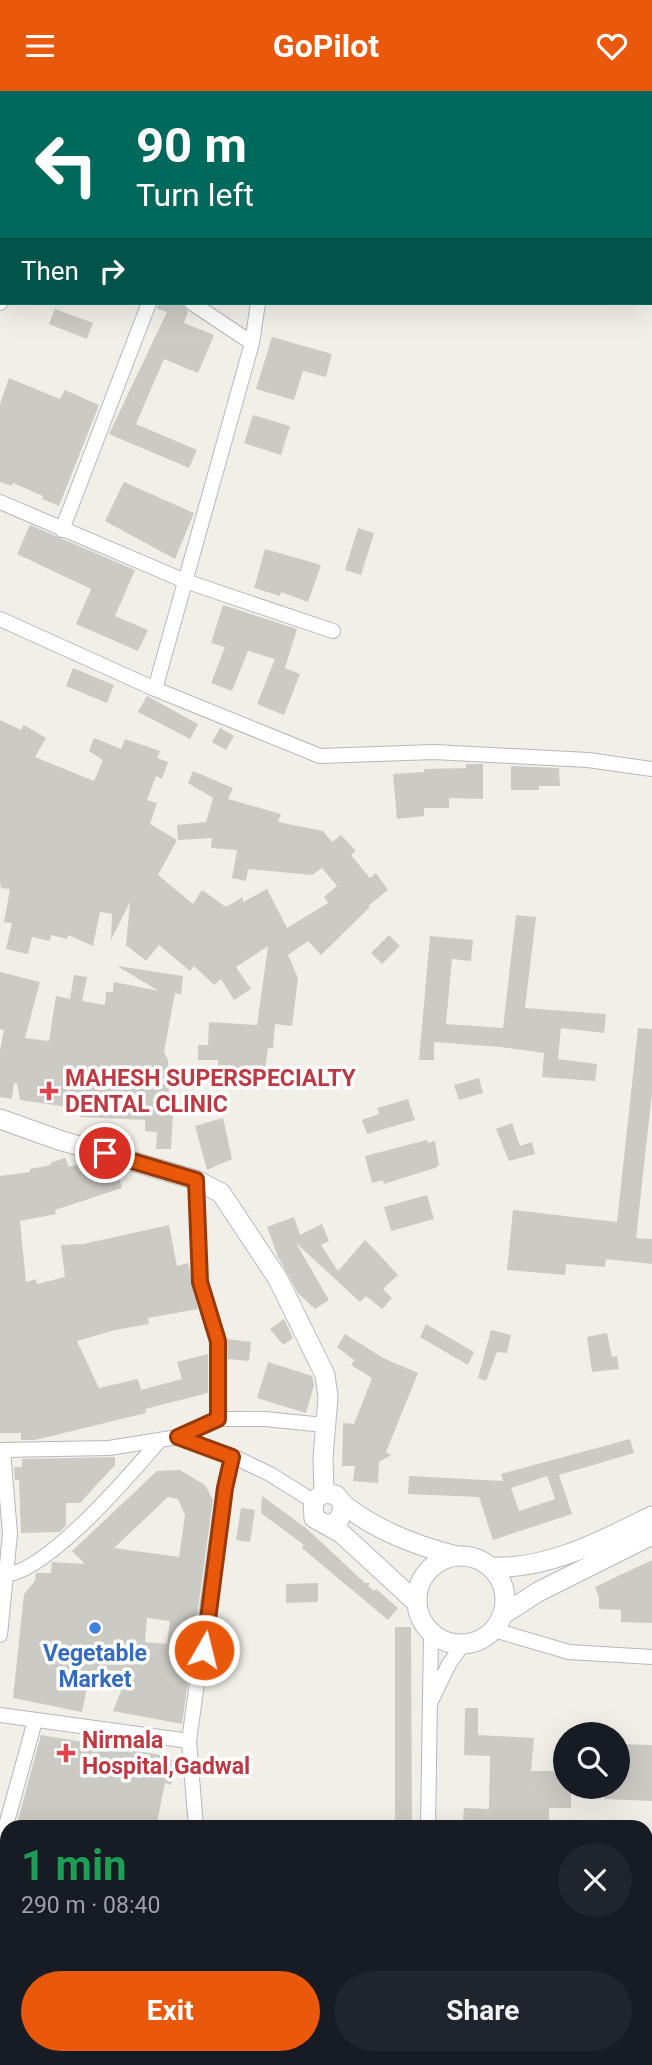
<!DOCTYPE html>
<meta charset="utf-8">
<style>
body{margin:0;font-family:Roboto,sans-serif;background:#20242c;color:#f1f3f6;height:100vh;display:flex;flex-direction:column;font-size:26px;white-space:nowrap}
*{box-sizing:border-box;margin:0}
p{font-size:23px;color:#9ea1a6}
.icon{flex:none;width:38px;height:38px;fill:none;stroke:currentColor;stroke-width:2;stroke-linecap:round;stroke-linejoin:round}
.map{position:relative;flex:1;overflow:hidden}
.drawer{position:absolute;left:0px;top:1729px;width:653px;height:245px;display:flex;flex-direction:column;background:#171b24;border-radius:21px 21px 0 0;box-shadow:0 7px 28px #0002}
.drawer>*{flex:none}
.banner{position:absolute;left:0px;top:0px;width:653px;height:214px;box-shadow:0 7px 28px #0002;background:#00695c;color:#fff;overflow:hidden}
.fabs{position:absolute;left:553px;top:1631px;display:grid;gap:14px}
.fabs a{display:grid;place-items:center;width:77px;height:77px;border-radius:50%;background:#171b24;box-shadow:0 7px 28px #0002;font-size:35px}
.pin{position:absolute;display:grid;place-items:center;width:60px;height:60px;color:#fff;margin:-30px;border:4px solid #fff;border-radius:50%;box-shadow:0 2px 7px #0007}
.me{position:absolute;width:77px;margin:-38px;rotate:8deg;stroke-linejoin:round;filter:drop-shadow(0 0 5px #0008)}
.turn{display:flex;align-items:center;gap:24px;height:147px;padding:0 21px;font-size:32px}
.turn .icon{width:91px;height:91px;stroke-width:2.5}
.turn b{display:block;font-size:49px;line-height:60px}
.then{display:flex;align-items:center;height:66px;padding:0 21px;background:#0003;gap:14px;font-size:26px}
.round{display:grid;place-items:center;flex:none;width:74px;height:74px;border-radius:37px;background:#20242c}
.head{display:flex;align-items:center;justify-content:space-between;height:119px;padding:0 21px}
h1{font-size:42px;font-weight:700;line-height:52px;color:#1e9e55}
.cta{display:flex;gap:14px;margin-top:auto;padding:14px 21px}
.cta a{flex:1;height:80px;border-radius:42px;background:#ea580c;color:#fff;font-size:28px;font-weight:700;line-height:80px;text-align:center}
.cta a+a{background:#20242c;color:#f1f3f6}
header{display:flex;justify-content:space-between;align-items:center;height:91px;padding:0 21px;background:#ea580c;color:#fff;font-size:32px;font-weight:700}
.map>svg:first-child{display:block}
.building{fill:#cccac5;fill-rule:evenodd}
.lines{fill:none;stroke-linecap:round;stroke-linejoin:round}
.minor-casing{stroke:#b5b8bc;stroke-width:16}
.secondary-casing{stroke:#b6babf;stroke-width:21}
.minor{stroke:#fff;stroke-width:14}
.secondary{stroke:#fff;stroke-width:19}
.route-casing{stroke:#983908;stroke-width:18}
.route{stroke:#ea580c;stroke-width:12}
.health-dot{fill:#e0444e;stroke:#fff;stroke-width:2.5}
.shop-dot{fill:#3f7fe0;stroke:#fff;stroke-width:2.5}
.labels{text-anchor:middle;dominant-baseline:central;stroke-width:7;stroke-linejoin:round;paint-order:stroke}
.health-label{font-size:23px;font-weight:bold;fill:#be3a42;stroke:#fff;text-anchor:start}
.shop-label{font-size:23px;font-weight:bold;fill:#366cbe;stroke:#fff}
</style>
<header><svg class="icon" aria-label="menu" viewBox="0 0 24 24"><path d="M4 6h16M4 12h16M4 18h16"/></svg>GoPilot<svg class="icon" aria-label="heart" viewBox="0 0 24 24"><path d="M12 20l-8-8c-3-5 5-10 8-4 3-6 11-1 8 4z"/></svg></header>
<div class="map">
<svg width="652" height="1974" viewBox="0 0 652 1974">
<rect width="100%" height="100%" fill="#f1efe8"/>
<path class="building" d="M158,212H182L188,221L184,232L214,244L198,282L164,268L136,333L197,359L189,377L109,343L167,221L157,218Z
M55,218L93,232L87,248L49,233Z
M272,246L332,263L326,286L303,280L294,309L256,298Z
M9,287L60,308L65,299L99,314L59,415L42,408L43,405L13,392L12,395L0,391V313Z
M253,324L290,335L281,364L244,352Z
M124,391L194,422L175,468L105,430Z
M30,434L135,479L115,525L148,539L138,560L76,533L91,498L17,463Z
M358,437L374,442L361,484L345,479Z
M265,458L321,474L308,511L281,501L280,505L254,497Z
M223,514L297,538L285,577L300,583L284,624L257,613L275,568L248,560L232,600L211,592L225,556L211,552Z
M73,577L114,594L107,612L66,595Z
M147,605L198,633L190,648L138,621Z
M0,629L21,639L24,634L46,647L35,666L94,690L103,669L89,660L94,647L121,658L125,648L160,660L157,667L168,671L162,688L156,685L147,709L157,712L150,733L177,749L158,784L193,813L202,799L226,816L243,806V811L267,798L287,837L328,812L324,806L337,795L322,777L312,784L248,778L246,790L232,787L237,759L211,757L212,747L178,749L177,734L206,731L213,707L188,692L193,680L233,697L228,708L281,723L278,731L323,740L332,751L341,744L356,760L351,764L370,787L376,782L388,799L368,815L370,816L321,864L308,850L288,864L298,887L292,935L275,933L273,957H268L265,978L246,974L245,989L217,988L218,969H198V954H208L209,931L257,934L268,855L236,876L251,898L234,909L221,888L214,894L194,875L190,880L159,854L146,870L126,854L130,811L111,849L112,823L100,821L93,855L68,844L67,848L51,844L50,850L32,846L28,863L6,858L12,832L4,831L10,798L1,797L0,791Z
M220,637L234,645L226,659L212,651Z
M466,673H483V708L449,707V717H424V725L397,728L393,683L424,681V678L466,677Z
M511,675L559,677L560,695H539V699H511Z
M516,824L536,826L525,917L606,923L604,942L561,937L558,968L597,973L595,990L542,986L544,962L501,956L434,951V969H419L430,845L473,849L471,870L452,868L446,933L503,937Z
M389,844L400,855L382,873L371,862Z
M117,875L183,885L181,903L175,902L164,961L168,969L169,1006H174L171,1058H156L157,1041L145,1040V1029L80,1026L81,1018L20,1009L17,992H14L12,1008L0,1006V960L4,939L0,938V881L40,891L25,947L49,950L56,905L70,908L74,884L87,886L82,910L105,914L106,901H113L114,891L159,900Z
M638,937L652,938V1002L636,1147L652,1148V1173L606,1168L605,1176L566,1173L565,1184L507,1179L513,1119L617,1131Z
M479,987L483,1002L459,1009L454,994Z
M408,1008L415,1029L367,1043L362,1029L379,1023L377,1017Z
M223,1027L232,1068L207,1079L195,1035Z
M512,1032L520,1055L532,1051L535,1063L509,1070L496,1038Z
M427,1049L428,1052L435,1050L439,1074L435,1077L384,1093L383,1089L372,1092L365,1065Z
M65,1067L69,1076L81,1072L85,1083L99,1080L100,1084L117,1079L122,1097L55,1119L56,1123L20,1130L26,1191L36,1188L37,1193L65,1186L61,1154L83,1153L169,1134L177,1175L188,1172L198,1218L148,1227L149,1233L115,1239L77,1250L99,1297L138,1288L141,1299L182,1288L177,1271L208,1263V1302L145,1318L146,1322L35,1349H21V1342H0V1085L30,1081V1078L51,1074L50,1072Z
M427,1104L434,1128L391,1140L384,1116Z
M294,1126L300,1144L322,1133L329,1150L321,1154L338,1180L365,1149L373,1157L398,1184L383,1198L392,1207L382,1218L366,1205L360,1211L296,1152L329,1209L315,1218L298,1202L278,1166L267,1136Z
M284,1228L293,1247L283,1254L270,1238Z
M426,1233L474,1261L468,1274L420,1246Z
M491,1239L511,1244L507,1262L497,1261L486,1290L478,1287Z
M607,1242L612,1266L617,1265L619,1278L592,1281L587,1246Z
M345,1243L383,1267L418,1282L386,1361L391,1364L379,1371L378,1392L353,1390L355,1375H342L343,1332L354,1333L372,1287L351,1274L354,1269L337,1256Z
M227,1248L251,1251L249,1270L228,1268Z
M268,1271L312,1285L314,1294L306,1322L257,1307Z
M630,1348L634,1362L559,1384L572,1423L493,1449L479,1406L408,1403L409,1385L503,1390L501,1383ZM547,1385L555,1408L519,1420L511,1397Z
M115,1366V1374L80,1412H66V1434L60,1441L21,1442L19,1389H15L14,1376H22V1368Z
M180,1379L205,1394L213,1409L182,1633L113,1620L121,1600L87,1597L82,1621L13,1607L24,1503L35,1490L36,1482H51L52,1471L85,1473L72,1460L157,1380ZM168,1406L178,1408L185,1424L179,1466L114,1457ZM147,1527L170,1530L167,1553L145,1551Z
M262,1405L306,1437L365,1492H370L368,1495L374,1500L376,1498L398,1517L388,1529L302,1457L304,1454L261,1422Z
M241,1417L255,1419L250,1451L236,1449Z
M652,1469V1532L621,1531V1519L599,1518V1506L595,1496Z
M318,1492V1511L286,1512V1493Z
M395,1536H411L412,1736H395Z
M465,1617H478V1644L534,1647L531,1680H565V1696H571V1717H549V1736H503V1730L463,1729L464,1717L489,1718L490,1665L464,1664Z
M41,1644L156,1663L179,1671L171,1694L165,1692L156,1736L125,1730V1736H16Z
M618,1653L652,1654V1710L604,1708V1696H618Z"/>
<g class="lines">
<g class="minor-casing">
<path id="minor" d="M45,2V0
M216,2L217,0
M0,212L2,210
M252,252L258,212
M0,411L185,490L333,540
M62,439L149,212
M0,528L155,598L320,665L434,661L588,669L652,678
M155,598L252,252L192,212
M218,1328H265L324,1334
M178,1346L218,1328V1250L200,1191L196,1089
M2,1484C45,1485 132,1381 160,1349
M494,1539L569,1561L652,1566
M0,1544L10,1443L3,1359L109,1357L178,1346L232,1365
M431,1610L449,1573L463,1553
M0,1624L189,1650
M196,1736L189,1650L224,1397L232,1365L270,1383L313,1410
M428,1736L431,1542
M0,1756L35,1630
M646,1795H652
M402,1967L403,1974
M99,1974L106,1967
M269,1974V1967
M609,1974V1967"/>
</g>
<g class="secondary-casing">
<path id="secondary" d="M0,1028L59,1049L196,1089L221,1102L278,1188L325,1284L328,1306L323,1367L324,1402
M344,1414C378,1440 415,1454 456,1465
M329,1434L339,1429L344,1414L336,1404L324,1402L313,1410L314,1427L341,1442L417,1512
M417 1509a44 44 0 1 1 88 0a44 44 0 1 1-88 0Z
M490,1476C548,1479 601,1450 652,1425
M502,1524L538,1501L652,1444"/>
</g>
<use href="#minor" class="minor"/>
<use href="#secondary" class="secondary"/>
</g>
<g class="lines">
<g class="route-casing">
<path id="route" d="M105,1062L196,1089L200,1191L218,1250V1328L178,1346L232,1366L225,1397L204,1559"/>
</g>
<use href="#route" class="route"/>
</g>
<g class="health-dot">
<path d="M45.5 989.5h7v7h7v7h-7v7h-7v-7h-7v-7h7z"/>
<path d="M62.5 1651.5h7v7h7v7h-7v7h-7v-7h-7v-7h7z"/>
</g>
<circle class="shop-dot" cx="95" cy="1537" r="7"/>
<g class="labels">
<g class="health-label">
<text x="65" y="987">MAHESH SUPERSPECIALTY<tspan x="65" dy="26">DENTAL CLINIC</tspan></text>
<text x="82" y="1649">Nirmala<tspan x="82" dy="26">Hospital,Gadwal</tspan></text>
</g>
<g class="shop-label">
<text x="95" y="1562">Vegetable<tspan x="95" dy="26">Market</tspan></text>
</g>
</g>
</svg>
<div class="fabs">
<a><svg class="icon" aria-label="search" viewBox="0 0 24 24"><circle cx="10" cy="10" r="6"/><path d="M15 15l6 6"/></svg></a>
</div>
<div class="pin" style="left:105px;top:1062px;background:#d93025"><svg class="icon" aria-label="arrive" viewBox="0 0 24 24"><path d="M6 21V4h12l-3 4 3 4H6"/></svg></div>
<svg class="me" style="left:204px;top:1559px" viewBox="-20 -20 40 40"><circle r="17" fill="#ea580c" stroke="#fff" stroke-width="3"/><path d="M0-11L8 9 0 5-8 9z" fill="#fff"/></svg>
<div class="banner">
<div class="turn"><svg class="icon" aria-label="left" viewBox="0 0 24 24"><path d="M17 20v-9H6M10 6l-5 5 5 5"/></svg><div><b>90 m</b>Turn left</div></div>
<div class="then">Then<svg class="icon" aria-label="right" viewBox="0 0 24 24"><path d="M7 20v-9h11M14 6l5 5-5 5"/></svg></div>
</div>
<section class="drawer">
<div class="head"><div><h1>1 min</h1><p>290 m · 08:40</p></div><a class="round"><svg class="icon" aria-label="close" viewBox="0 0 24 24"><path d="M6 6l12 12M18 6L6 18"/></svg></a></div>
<div class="cta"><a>Exit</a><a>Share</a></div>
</section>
</div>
